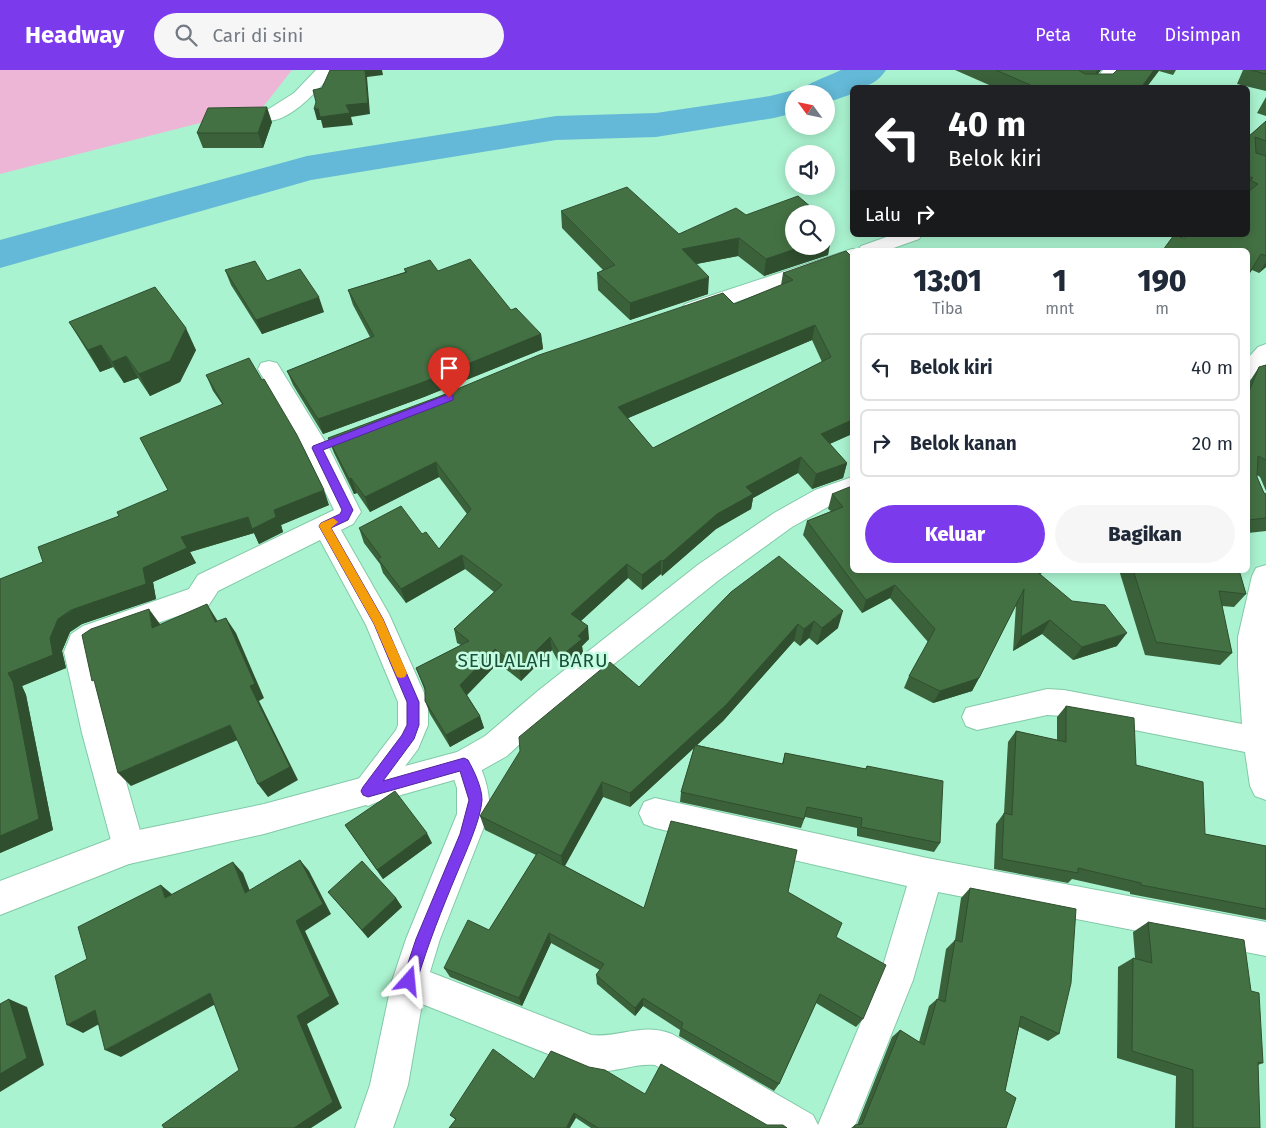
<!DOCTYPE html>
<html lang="id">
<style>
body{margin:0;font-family:"Fira Sans",sans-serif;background:#f6f6f7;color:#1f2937;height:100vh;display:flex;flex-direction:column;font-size:19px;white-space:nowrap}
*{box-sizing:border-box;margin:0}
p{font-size:16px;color:#747a83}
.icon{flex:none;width:28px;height:28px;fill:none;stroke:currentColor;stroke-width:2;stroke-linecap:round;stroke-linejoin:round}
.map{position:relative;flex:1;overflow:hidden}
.panel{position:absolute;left:850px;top:178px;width:400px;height:325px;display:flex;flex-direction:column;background:#fff;border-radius:8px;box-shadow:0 2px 12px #0003}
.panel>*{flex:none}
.top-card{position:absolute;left:850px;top:15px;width:400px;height:152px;border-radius:8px;box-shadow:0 2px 12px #0003;background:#202124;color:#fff;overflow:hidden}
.needle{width:32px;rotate:303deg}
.tools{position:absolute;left:785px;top:15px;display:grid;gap:10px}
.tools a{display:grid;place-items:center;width:50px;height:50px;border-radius:50%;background:#fff;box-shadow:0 2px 12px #0003;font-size:25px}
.pin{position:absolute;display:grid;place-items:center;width:42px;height:42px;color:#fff;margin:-51px -21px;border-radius:50% 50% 50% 0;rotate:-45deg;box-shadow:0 0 5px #0007}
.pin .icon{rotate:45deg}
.me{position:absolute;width:55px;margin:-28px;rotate:18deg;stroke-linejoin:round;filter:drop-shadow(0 0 4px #0008)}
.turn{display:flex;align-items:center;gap:18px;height:105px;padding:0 15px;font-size:22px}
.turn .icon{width:65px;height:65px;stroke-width:2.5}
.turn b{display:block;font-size:35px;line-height:42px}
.then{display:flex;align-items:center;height:48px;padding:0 15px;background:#0003;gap:10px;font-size:19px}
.eta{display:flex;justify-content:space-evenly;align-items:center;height:85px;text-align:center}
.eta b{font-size:30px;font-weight:800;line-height:35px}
.button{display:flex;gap:10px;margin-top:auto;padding:10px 15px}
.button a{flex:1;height:58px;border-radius:30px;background:#7c3aed;color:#fff;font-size:20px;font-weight:800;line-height:58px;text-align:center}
.button a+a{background:#f6f6f7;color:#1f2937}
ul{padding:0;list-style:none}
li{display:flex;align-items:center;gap:15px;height:68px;margin:0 10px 8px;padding:0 5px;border:2px solid #e0e1e3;border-radius:8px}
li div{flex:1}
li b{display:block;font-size:19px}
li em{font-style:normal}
header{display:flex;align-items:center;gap:30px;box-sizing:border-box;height:70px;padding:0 25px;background:#7c3aed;color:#fff}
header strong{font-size:24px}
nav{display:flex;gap:28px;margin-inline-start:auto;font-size:18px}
.search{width:350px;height:45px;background:#f6f6f7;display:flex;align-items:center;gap:12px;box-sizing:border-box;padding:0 18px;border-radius:28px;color:#747a83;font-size:19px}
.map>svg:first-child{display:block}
.green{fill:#eeb6d6}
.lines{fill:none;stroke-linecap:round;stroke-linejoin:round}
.river{fill:#63b9d7;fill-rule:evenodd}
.minor-casing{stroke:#82c9a8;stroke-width:2}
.tertiary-casing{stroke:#82c9a8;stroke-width:2}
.minor{fill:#fff;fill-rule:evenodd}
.tertiary{fill:#fff;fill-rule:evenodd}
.wall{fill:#3a613a;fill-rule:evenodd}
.shaded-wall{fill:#304f2f}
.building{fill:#447143;stroke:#304f2f;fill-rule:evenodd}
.route{fill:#7c3aed;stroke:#51269a}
.slow{fill:#f59e0b}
.labels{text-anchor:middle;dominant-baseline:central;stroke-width:5;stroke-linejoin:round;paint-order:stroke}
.quarter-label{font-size:19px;letter-spacing:1px;fill:#19503a;stroke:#c3fce0}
</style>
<header>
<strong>Headway</strong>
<div class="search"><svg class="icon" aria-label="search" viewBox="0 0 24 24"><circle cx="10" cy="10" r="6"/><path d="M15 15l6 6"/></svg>Cari di sini</div>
<nav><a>Peta</a><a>Rute</a><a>Disimpan</a></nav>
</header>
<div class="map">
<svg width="1266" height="1058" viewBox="0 0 1266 1058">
<rect width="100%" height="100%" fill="#aaf3d0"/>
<path class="green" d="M0,0H292L263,37L0,104Z"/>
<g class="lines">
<path class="river" d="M841,0H886C878,12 867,18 852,18V24L826,33V24H794V43L774,48L656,67L556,70L311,110L0,198V170L307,86L556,46L656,43L770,26L794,20L800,21C805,14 831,5 841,0Z"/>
<g class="minor-casing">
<path id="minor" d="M316,0H334C321,18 287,56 264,50L261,46L264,42L294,23Z
M1103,0H1121L1107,18H1089Z
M892,165H922L919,169L888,180H858L861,176Z
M852,179L858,180H852V192L701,244L693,246L685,244L682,239L685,234Z
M269,291L277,293L329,378L361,442L353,454L341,460L389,544L428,632V655L418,679L379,731L368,736L357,731L352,721L357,711L396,660L398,655V632L366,555L320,470L218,521L209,535L103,572L93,579L112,663L145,778L140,789L129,794L118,789L113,778L82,663L64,582L71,564L83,556L189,519L198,505L334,440L305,380L258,299L261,293Z
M1266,495V730L1255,726L1250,716L1245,682L1064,646L1047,645L977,660L966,656L962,647L966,638L1047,619L1064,620L1242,654L1238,596V567L1252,506L1256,498Z
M464,680L475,684C484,704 491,722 489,744L440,869L430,902L591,965C621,968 642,952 672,964L813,1045L818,1055L879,909L907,816L655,758L644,754L639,743L644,732L655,728L927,788L1266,852V886L938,822L913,910L854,1058H764L655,995C633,993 613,1004 591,1001L422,934L408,1015L393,1058H355L370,1015L392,911L406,869L457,744V718L449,694L453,684Z"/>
</g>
<g class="tertiary-casing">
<path id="tertiary" d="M1266,274V296L1256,308L1248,310V288L1258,277Z
M852,407V427L833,434L792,457L719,510L559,638L507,686L475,704L264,764L129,794L0,845V811L129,762L264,734L457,682L485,666L539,620L699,494L774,443L815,420Z"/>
</g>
<use href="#minor" class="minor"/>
<use href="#tertiary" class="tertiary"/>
</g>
<path class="wall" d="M955,0H1078L1086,4L1078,0H1101L1098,4H1113L1117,0H1176L1173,5L1159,1L1146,18H996Z
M1243,0H1266V21L1237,14Z
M1266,27V46L1257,43Z
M1266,51V197L1259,203L1252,200L1248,206V180L1184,168L1248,165V67Z
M272,52L263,78H203L197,63Z
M561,141L679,164L746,145L833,156L828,185L764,206L738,186L696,194L708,224L630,250L598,220L597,203L603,200L562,158Z
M852,187V364L830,374L847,393L843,408L812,419L798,403L753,428L751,439L716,459L662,506L661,504L642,520L628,508L581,551L589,569L582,576L583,583L562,599L552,580L521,611L498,593L467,625L480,646L484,658L450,677L430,644L425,631V621L416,598L461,575L457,573L454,559L494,522L465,499L406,533L383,503L380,494L364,473L359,458L422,464L439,479L467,444L439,407L370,442L357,423L354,424L334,383L328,368L734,234L781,215L783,203ZM812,270L822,292L653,378L628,348Z
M404,199L438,201L511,240L541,264L543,279L424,327L323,364L293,315L287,301L370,267L353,235L348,220L405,202Z
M225,200L267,211L324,242L262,264L231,215Z
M69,252L196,280L180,312L150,326L138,308L124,313L113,297L100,302L82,273Z
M1266,295V421L1260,407L1257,405V407L1264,423L1266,424V461L1248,463V314L1259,297Z
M206,305L329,435L281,455L283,462L259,474L254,463L190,482L196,493L153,512L156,529L82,554L70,562L62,581L66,598L22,616L26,625L53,760L0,783V509L43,492L119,446L168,420L222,334L213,321Z
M832,424L1051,500L1039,504L1117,576L1073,590L1042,564L1013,581L1016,535L979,608L972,621L933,633L904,618L909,606L928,572L890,528L862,543L803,465L807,451L831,441L828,439Z
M1119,500H1239L1246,524L1234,537L1222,536L1232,583L1220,595L1145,585Z
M731,522L838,558L817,575L809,568L800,576L794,571L723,651L697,675L782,694L785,683L865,699L867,696L940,773L934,782L857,766V758L805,747L801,758L680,732L681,722L694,678L630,737L603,727L565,796L644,838L788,822L836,867L863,949L856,957L816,933L779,1014L774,1021L679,966L680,960L643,936L635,946L597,914L596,905L600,900L551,873L522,936L450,907L444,898L489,860L536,785L485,760L480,746L639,617Z
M1066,636L1136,695L1205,764L1266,776V850L1130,824V822L1072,809L1068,813L994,799L996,754L1004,743L1008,672L1016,661L1057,670V647Z
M345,755L432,773L383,809Z
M970,818L1059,964L1048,971L1019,957L1005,1021L1006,1058H851L855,1055H857L892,967L900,960L919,972L929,936L937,929H938L946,879L955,870L961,828Z
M328,822L396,828L402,837L368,868Z
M1148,852L1263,993L1258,995L1260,1058H1175L1176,1006L1117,988L1118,897L1133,888H1135L1133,862Z
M534,1009L645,1024L767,1055L787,1058H591L576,1048L456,1050L450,1045Z"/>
<path class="shaded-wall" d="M365,0H382L383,5L367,7L370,44L351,47L353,55L323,58L321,50H317L314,39L346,35Z
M1097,0H1101L1094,8Z
M1154,0H1159L1146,18H1141Z
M267,37L272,52L263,78L258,63Z
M833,156L828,185L764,206L766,189L804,176H826V159Z
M739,168L738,186L681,197L682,179Z
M1266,192V197L1259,203Z
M709,207L708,224L630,250V233Z
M319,227L324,242L262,264L256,250Z
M815,255L812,270L619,352L618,337Z
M186,258L196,280L180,312L150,326L139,304Z
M541,264L543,279L424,327L323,364L318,349Z
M101,275L113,297L100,302L88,280Z
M126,286L138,308L124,313L112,292Z
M852,350V364L817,379L821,364Z
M801,387L798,403L753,428L751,439L716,459L662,506L663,491L746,417Z
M436,392L439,407L370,442L365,427Z
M847,393L843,408L812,419L816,404Z
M351,408L357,423L354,424L349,409Z
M324,420L329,435L281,455L283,462L259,474L254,463L190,482L196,493L153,512L156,529L82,554L70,562L62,581L66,598L22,616L26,625L53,760L0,783V766L8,603L50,568L58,549L143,498L181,467L274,440Z
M462,485L465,499L406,533L401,519Z
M661,490V504L642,520V505Z
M627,494L628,508L573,558L571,544Z
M1028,500H1051L1022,510Z
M895,515L890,528L862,543L866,530Z
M207,534L217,550L225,567L215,552Z
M149,539L160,554L163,573L152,558Z
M843,541L838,558L817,575L822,558Z
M226,548L236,563L264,628L259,631L298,710L268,727L258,714L250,616Z
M1050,550L1042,564L1013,581L1021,567Z
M814,551L809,568L800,576L804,559Z
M798,554L794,571L723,651L630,737V723Z
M588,556L589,569L582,576L583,583L562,599L561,586Z
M1127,563L1117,576L1073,590L1082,577Z
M550,567L552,580L521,611L519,598Z
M495,579L498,593L464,628L460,615Z
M979,608L972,621L933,633L940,621Z
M480,646L484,658L450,677L446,665Z
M230,655L240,669L131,716L118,703Z
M602,712L603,727L563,799L561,786Z
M427,763L432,773L383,809L377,800Z
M300,790L309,801L331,844L305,861L339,934L307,954L342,1038L311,1058H294L297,946L296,851Z
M233,792L243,803L255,834L245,823Z
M161,815L173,825L165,828Z
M396,828L402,837L368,868L362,860Z
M549,863L551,873L522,936L519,928Z
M210,923L221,931L121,987L105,980Z
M643,928V936L635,946V938Z
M9,929L27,937L44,995L0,1022V1004Z
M95,940L110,948L83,963L67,955Z
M574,1043L576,1048L570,1058H566Z"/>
<path class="building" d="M330,0H365L368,33L346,35L350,43L320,47L318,38L314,39L316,32L313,20L322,18Z
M996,0H1078L1085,4H1113L1117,0H1154L1141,18H1037Z
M1251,0H1266V4Z
M267,37L258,63H197L208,38Z
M1266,51V71L1255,67L1256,83L1266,86V186L1261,184L1248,205V180H1163L1174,165L1184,168L1189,165H1248V122L1258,114L1250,110L1253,108L1248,106V67Z
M627,117L679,164L736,138L746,145L798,126L819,144H794V176H804L766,189L739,168L682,179L709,207L630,233L597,203L615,195L561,141Z
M826,150L833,156L826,159Z
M826,163L832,167L826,169Z
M846,181L852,187V350L821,364L847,393L816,404L801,387L746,417L753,424L717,444L663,491L661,490L642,505L627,494L571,544L588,556L578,566L582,569L561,586L550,567L519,598L495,579L460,615L480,646L446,665L425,631V618L416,598L469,571L454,559L502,515L462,485L401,519L378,489L381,487L359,458L401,436L422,464L426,462L439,479L471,439L436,392L365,427L351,408L349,409L328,368L438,327L539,285L723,223L734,234L793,210L783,203ZM815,255L831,287L653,378L618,337Z
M470,189L511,240L516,238L541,264L421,313L318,349L287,301L374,266L348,220L407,202L404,199L430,190L438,201Z
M255,191L267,211L300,199L319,227L256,250L225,200Z
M155,217L186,258L170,291L139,304L126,286L112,292L101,275L88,280L69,252Z
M249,288L262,310L264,309L297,365L324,420L274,440L276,447L252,459L248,447L181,467L187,478L143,498L146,514L71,540L58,549L50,568L53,585L8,603L13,612L39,749L0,766V509L43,492L38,477L119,446L117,442L168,420L140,368L223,334L206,305Z
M1266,295V390L1258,386L1257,407L1264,423L1266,424V448L1248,450V324L1259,297Z
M852,416V500H1035L1072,531L1105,535L1127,563L1082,577L1050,550L1021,567L1024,519L979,608L940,621L909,606L935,559L895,515L866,530L807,451L843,437L832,424Z
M779,486L843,541L822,558L814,551L804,559L798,554L726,635L630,723L602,712L561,786L480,746L520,681L519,667L610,592L639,617L731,522Z
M1133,500H1239L1246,524L1219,521L1232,583L1156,572Z
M207,534L215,552L226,548L255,614L250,616L290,697L258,714L230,655L118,703L94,610L92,611L82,565L91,559L149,539L152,558Z
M1066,636L1134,648L1136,695L1203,712L1205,764L1266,776V839L1141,815V813L1078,798V803L1002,789L1004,743L1012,745L1016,661L1066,672Z
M695,675L783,694L785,683L866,699L867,696L943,711L940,773L861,757L862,748L807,737L804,749L681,722Z
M395,721L427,763L377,800L345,755Z
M671,751L797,780L788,822L842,853L836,867L886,895L863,949L820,924L779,1014L681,958L683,953L643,928L635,938L596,905L604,894L549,863L519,928L444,898L468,850L489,860L538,782L644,838Z
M300,790L323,834L296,851L330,926L297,946L333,1032L294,1058H164L162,1055L239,1000L210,923L105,980L95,940L67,955L55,906L87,889L78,857L161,815L165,828L233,792L245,823Z
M362,791L396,828L362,860L328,822Z
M970,818L1076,839L1071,913L1059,964L1021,946L1005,1021L1016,1028L1006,1058H854L855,1055L862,1054L900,960L924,975L937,929L945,932L955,870L962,872Z
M1148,852L1244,870L1251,921L1259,923L1263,993L1258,992L1260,1058H1193V1000L1132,981L1133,888L1152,893Z
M9,929L27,988L0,1004V934Z
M493,979L534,1009L551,981L589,997L605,1000L645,1024L661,994L767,1055H783L787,1058H598L574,1043L566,1058H449L456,1049L450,1045Z"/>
<path class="route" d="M449,324L453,325V330L323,380L353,440L348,450L331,458L383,549L419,632V655L414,669L383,711L464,688L468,690C474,701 482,717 482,730C481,749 465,784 457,803C442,839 428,874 417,911L414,916L409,918L404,916L402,911L416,869L460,764L469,730L460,701L368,727L363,725L361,721L363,717L402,665L407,655V632L374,554L319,456L321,453L340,444L342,440L312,378L313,376Z"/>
<path class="slow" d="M333,448L338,452L331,458L383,549L407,603L405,607L401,608L397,607L374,554L319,456L321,453Z"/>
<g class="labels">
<g class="quarter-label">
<text x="533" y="590">SEULALAH BARU</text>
</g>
</g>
</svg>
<div class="tools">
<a><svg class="needle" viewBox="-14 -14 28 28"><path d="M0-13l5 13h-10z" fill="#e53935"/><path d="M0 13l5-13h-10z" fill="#747a83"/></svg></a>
<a><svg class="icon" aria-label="sound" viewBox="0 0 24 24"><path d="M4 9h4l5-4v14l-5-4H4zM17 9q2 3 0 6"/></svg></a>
<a><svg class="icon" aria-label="search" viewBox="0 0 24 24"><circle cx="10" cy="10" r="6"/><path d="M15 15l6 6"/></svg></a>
</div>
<div class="pin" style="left:449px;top:328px;background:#d93025"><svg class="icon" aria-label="arrive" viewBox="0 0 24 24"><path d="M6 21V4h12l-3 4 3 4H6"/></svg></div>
<svg class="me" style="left:409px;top:911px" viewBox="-20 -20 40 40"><path d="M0-17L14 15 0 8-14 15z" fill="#7c3aed" stroke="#fff" stroke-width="4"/></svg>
<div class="top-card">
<div class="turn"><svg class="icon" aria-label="left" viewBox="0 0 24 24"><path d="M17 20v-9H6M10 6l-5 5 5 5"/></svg><div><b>40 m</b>Belok kiri</div></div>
<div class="then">Lalu<svg class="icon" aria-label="right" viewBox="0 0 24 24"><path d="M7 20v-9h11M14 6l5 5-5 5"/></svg></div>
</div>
<section class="panel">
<div class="eta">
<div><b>13:01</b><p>Tiba</p></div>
<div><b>1</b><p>mnt</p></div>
<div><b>190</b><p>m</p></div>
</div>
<ul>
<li><svg class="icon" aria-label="left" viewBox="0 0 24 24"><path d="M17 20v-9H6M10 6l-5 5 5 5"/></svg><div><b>Belok kiri</b></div><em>40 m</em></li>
<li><svg class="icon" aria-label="right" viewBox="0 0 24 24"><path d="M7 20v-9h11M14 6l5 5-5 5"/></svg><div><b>Belok kanan</b></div><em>20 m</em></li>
</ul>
<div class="button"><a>Keluar</a><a>Bagikan</a></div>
</section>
</div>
